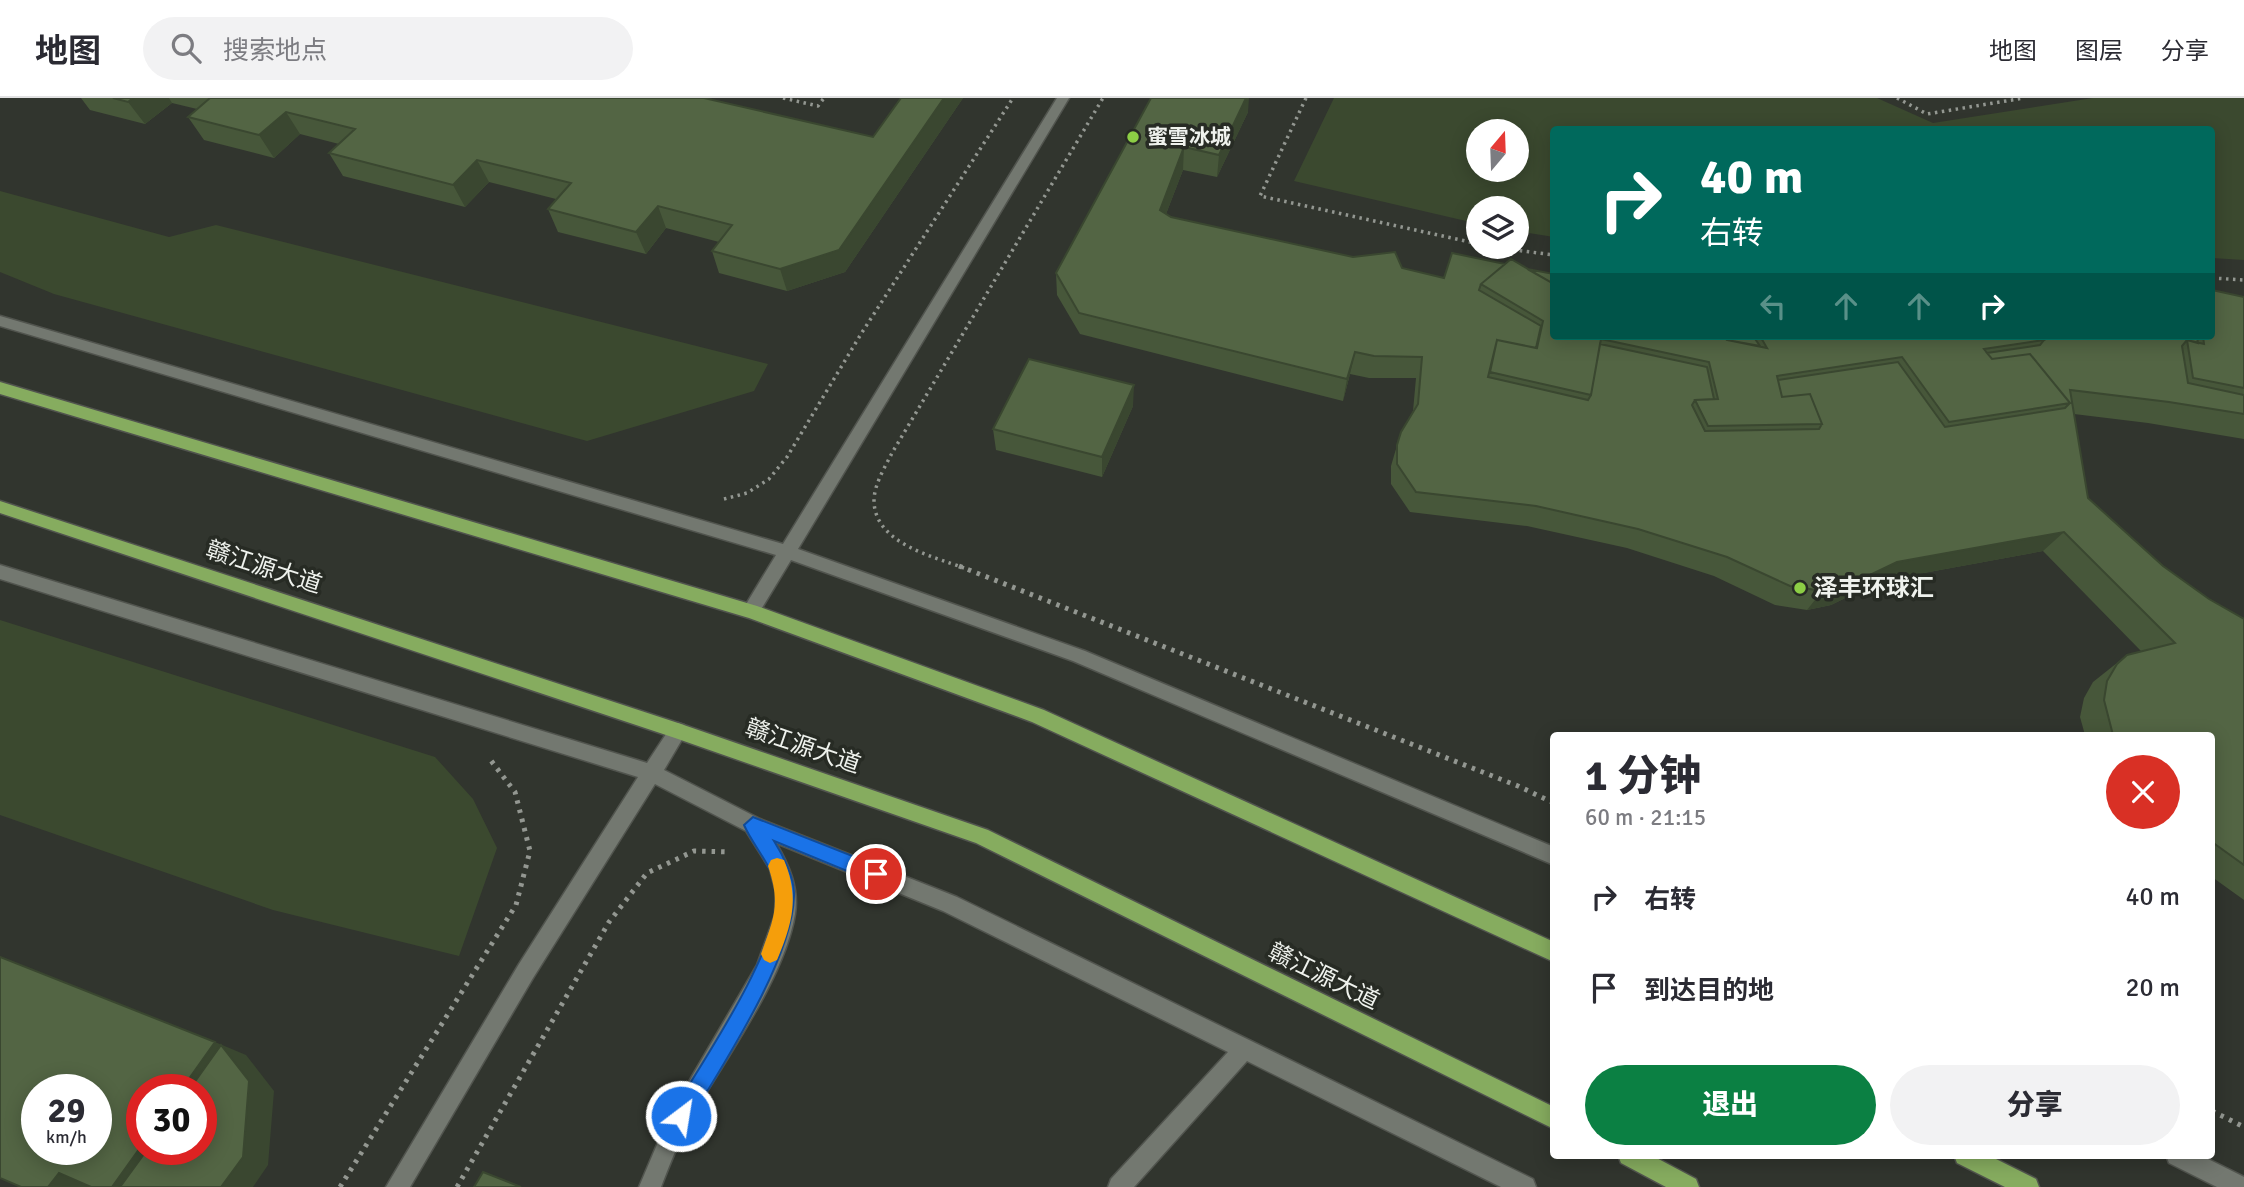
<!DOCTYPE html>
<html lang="zh">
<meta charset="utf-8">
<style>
body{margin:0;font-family:Signika,"Noto Sans SC",sans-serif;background:#f2f2f3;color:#2b2b33;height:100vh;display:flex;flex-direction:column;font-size:26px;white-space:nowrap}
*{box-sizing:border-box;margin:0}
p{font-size:23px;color:#7c7c81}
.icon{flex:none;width:38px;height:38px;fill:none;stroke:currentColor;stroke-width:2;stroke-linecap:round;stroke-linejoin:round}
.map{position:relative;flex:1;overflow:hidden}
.details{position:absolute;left:1550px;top:634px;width:665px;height:427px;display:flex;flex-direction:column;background:#fff;border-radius:7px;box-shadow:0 4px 18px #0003}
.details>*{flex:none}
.top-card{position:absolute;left:1550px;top:28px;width:665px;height:214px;border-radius:7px;box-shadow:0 4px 18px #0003;background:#00695c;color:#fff;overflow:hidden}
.needle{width:46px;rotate:19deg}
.tools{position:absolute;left:1466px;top:21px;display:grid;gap:14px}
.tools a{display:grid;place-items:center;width:63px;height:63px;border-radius:50%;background:#fff;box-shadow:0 4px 18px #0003;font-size:35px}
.speed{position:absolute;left:21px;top:976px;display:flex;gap:14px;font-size:35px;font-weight:700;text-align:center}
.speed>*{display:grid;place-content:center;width:91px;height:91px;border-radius:50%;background:#fff;box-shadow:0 4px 18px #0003;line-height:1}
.speed small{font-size:18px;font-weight:400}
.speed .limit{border:10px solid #d22;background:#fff;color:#111}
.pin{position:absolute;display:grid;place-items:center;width:60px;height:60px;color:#fff;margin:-30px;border:4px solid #fff;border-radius:50%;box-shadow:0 2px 7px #0007}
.me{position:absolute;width:77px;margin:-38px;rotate:31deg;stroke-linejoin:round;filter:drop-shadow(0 0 5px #0008)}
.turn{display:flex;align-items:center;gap:24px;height:147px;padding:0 35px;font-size:32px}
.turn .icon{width:91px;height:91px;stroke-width:2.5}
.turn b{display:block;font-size:49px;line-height:60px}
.lanes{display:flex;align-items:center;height:66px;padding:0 35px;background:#0003;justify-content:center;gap:35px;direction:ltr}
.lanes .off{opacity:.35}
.round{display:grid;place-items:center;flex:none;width:74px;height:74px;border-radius:37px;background:#f2f2f3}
.headline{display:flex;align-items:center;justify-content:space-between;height:119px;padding:0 35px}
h1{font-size:42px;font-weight:800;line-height:52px}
.button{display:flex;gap:14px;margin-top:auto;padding:14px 35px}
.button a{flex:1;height:80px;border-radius:42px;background:#0b8043;color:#fff;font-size:28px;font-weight:800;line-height:80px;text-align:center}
.button a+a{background:#f2f2f3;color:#2b2b33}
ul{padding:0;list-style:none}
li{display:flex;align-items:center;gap:21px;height:91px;padding:0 35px}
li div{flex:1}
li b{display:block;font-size:26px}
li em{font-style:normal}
header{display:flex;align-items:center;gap:42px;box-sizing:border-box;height:98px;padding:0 35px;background:#fff;border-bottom:2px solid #e1e1e2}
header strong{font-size:33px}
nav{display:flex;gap:38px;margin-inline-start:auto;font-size:24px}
.search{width:490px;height:63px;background:#f2f2f3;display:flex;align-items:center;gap:18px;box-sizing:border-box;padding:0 24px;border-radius:38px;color:#7c7c81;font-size:26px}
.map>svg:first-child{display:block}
.green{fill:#3b492f;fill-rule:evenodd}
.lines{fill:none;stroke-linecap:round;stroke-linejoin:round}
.minor-casing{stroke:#51544e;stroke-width:3}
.major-casing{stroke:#51544e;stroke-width:3}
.path-far1{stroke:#939791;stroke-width:3.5;stroke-dasharray:2.5 4.5;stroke-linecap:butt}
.path{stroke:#939791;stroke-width:5;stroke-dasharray:3.5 6;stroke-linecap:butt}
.minor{fill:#737870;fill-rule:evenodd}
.major{fill:#86ac5f;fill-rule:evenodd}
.wall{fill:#47573a}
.shaded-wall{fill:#3a4730}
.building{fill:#536544;stroke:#3a4730;stroke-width:2;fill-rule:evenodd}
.route{fill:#1a73e8;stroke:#114b97;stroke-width:2}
.slow{fill:#f59e0b}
.poi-dot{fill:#8cce45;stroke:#272b24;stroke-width:2.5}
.labels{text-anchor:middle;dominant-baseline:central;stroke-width:7;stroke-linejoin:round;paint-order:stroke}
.far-poi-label{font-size:21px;font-weight:bold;fill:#eff2ed;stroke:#272b24;text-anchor:start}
.street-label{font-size:24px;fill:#eff2ed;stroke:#272b24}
.poi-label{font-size:24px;font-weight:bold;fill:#eff2ed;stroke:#272b24;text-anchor:start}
</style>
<header>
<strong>地图</strong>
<div class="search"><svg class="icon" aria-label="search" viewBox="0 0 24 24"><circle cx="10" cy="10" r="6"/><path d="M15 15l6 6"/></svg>搜索地点</div>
<nav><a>地图</a><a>图层</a><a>分享</a></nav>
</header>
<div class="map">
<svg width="2244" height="1089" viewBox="0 0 2244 1089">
<rect width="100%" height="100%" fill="#31352e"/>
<path class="green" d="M1334,0H1877L1933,25L2093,0H2244V162L2212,160V32H1554V139L1517,133V110H1479V126L1294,83ZM1479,33H1517V72H1479Z
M0,93L169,139L216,127L768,266L754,293L587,343L54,196L0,174Z
M0,522L435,659L473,701L497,750L459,858L273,812L0,717Z"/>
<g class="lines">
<g class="minor-casing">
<path id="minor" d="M1057,0H1069L798,451L1085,553L1554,749V767L1073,563L791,462L757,518H745L742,513L776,457L0,228V218L783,446Z
M0,467L647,665L672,627L678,625L684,627L687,633L664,672L760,721L957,799L1533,1081L1536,1089H1501L1247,963L1134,1089H1108L1111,1081L1228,954L943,813L776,745C789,767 799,790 795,816C785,880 723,964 691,1020C679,1042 670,1066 661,1089H639L670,1016L757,867L775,817L776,794L770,771L746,733L655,686L533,880L410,1089H386L519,866L638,679L0,481Z
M2166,1057H2200L2244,1079V1089H2217L2169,1065Z"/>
</g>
<g class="major-casing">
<path id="major" d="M0,284L757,508L1044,612L1554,844V864L1032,624L749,520L0,296Z
M0,403L678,625L988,732L1554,1009V1031L976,745L678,641L0,415Z
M1618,1057H1651L1696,1081L1699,1089H1666L1621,1065Z
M1954,1057H1988L2036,1081L2039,1089H2005L1957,1065Z"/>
</g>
<path class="path-far1" d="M783,0L818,8L824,0
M1306,0L1260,98L1479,146
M1897,0L1927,16L2024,0
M1492,149L1554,157
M2212,180L2244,182
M724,401L747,395L769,381L787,359L861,236L1013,0
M964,470C932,458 873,445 874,401C875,385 885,369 892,355L1103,0"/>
<path class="path" d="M959,468L1518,688L1554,705
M2212,1013L2244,1029
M340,1089L516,807L530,753L515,694L489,660
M457,1089L609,824L647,775L694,753L730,754"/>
<use href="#minor" class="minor"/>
<use href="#major" class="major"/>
</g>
<path class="wall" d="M81,0H704L873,39L901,0H963L845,174L787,193L719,175L712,153L719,144L666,130L646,156L558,134L548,111L556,101L489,84L465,109L343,78L329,55L339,46L300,36L274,60L204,42L188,19L197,11L172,5L145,26L90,12Z
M1151,0L1248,14L1217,79L1183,72L1166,116L1171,119L1444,180L1505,166L1554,238H2212L2244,199V341L2148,325L2074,316L2088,400L2163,468L2209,501L2244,521V802L2212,779V637H2085L2080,619L2084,600L2093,584L2127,557L2141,553L2043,453L1880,483L1831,507L1807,512L1775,507L1714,478L1627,450L1527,428L1410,414L1391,386V368L1401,334L1413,313L1416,280H1369L1350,276L1343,303L1080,236L1057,197L1056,175Z
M1133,308L1102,379L996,352L993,331Z"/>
<path class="shaded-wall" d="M133,0H169L172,5L145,26L128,4Z
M944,0H963L845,174L787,193L780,171Z
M1246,0H1249L1248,14L1217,79L1219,57Z
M286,14L300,36L274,60L259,37Z
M1184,49L1183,72L1159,134L1160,112Z
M477,62L489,84L465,109L453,87Z
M658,108L666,130L646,156L636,134Z
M1355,254L1350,276L1343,303L1347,281Z
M1134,287L1133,308L1102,379V359Z
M2064,434L2043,453L1880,483L1831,507L1807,512L1822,493L1897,464Z
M215,944L246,957L274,993L268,1067L253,1089H221L201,992H181Z
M142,1047V1052H181L155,1089H112Z
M59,1075L93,1089H48Z"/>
<path class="building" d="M113,0H133L128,4Z
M210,0H704L873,39L901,0H944L839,152L780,171L712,153L732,127L658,108L636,134L548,111L571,85L477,62L453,87L329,55L355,31L286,14L259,37L188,19Z
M1151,0H1246L1219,57L1184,49L1160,112L1171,119L1353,159L1395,154L1402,170L1444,180L1452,155L1505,166L1481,186L1479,192L1541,228L1536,250L1497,242L1488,279L1588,302L1591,297L1600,246L1707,269L1714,301L1695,302L1692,307L1705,333L1819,331L1822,326L1810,296L1782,299L1778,282L1898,264L1945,329L2065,310L2070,305L2030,256L1992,261L1987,255L2040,247L2044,242L2041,238L2197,239L2198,245L2187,242L2182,248L2188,285L2244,297V316L2169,304L2070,292L2088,400L2163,468L2209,501L2244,521V767L2212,744V637H2113L2104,602L2107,583L2117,566L2127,557L2175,545L2064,434L1897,464L1847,488L1822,493L1790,488L1727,459L1638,431L1536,408L1416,394L1397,366V347L1401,334L1418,306L1422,259L1374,258L1355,254L1347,281L1079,215L1056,175Z
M1511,161L1554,186V238H1728L1727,242L1767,250L1760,238H2041L2044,242L1984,251L1992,261L2030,256L2070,305L1949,324L1902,259L1777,278L1782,299L1810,296L1822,326L1708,328L1695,302L1718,301L1709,264L1601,241L1591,297L1490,274L1497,242L1537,250L1543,223L1481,186Z
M1527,171L1554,176V186Z
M2212,192L2244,199V290L2193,280L2187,242L2204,246L2203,238H2212Z
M1728,238H1753L1760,248L1727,242Z
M1029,261L1134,287L1102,359L993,331Z
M0,859L215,944L181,992H142V1047L112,1089H91L59,1075L48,1089H21L0,1080ZM37,992H96V1052H37Z
M221,947L249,983L243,1059L221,1089H120L147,1052H201V992H189Z
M483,1074L521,1089H474Z"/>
<path class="route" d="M753,719L883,770L885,776L883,782L876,785L774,743C783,757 795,781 794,798C792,863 722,968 688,1025L681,1027L674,1025L671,1018L674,1011C702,965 783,845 777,794C773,767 754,750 744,727Z"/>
<path class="slow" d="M777,760L784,762C800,800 792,826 777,862L770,865L764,862L761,856C774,820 781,806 768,768L771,762Z"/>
<g class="poi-dot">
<circle cx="1133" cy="39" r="7"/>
<circle cx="1800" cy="490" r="7"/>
</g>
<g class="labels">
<g class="far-poi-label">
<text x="1147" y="39">蜜雪冰城</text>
</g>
<g class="street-label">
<text transform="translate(264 469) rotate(18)">赣江源大道</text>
<text transform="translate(803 648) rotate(19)">赣江源大道</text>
<text transform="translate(1324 878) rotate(26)">赣江源大道</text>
</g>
<g class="poi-label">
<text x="1814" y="490">泽丰环球汇</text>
</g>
</g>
</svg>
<div class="tools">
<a><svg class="needle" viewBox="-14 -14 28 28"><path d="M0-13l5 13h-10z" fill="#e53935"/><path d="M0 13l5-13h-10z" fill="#7c7c81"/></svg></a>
<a><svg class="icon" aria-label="layers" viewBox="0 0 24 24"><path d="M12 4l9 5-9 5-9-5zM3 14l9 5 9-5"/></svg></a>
</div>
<div class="speed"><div>29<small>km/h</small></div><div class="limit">30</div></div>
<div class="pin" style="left:876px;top:776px;background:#d93025"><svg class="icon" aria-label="arrive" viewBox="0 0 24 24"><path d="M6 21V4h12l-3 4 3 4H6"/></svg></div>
<svg class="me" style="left:681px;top:1018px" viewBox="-20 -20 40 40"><circle r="17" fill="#1a73e8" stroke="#fff" stroke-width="3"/><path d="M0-11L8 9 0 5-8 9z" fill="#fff"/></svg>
<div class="top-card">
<div class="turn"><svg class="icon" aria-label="right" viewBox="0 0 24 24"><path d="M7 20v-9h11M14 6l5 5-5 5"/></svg><div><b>40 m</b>右转</div></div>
<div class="lanes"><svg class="icon off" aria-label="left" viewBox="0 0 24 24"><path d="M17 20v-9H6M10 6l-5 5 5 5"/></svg><svg class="icon off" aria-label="ahead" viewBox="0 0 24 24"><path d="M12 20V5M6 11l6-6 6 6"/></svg><svg class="icon off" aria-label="ahead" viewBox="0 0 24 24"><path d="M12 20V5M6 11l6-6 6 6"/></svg><svg class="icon" aria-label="right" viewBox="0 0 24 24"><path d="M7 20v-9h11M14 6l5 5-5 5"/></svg></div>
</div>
<section class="details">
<div class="headline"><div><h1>1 分钟</h1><p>60 m · 21:15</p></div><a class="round" style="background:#d93025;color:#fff"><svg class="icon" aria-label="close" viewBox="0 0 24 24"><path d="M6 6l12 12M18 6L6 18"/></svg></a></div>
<ul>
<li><svg class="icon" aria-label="right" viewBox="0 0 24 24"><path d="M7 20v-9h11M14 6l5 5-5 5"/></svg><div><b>右转</b></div><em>40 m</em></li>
<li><svg class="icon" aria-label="arrive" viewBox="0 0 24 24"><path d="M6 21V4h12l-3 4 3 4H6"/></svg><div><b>到达目的地</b></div><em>20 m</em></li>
</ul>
<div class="button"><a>退出</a><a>分享</a></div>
</section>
</div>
